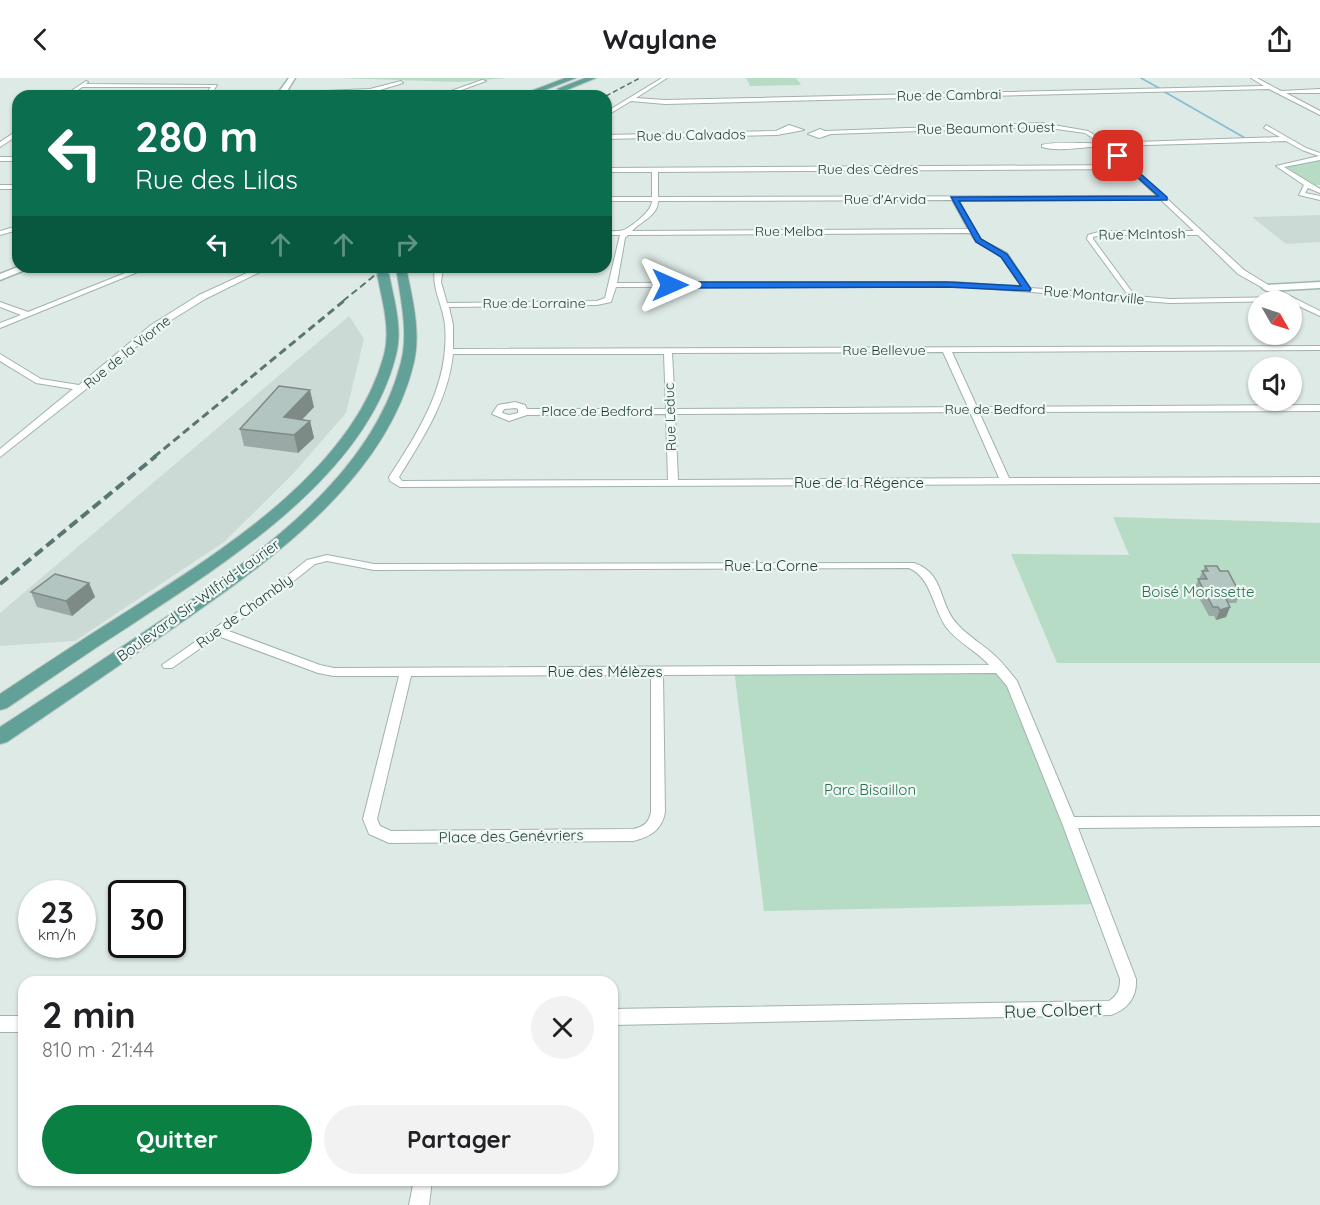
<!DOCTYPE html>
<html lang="fr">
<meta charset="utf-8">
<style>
body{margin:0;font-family:Quicksand,sans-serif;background:#f2f2f2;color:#202124;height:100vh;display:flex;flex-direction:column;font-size:22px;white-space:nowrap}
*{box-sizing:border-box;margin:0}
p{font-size:20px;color:#757577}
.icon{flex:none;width:33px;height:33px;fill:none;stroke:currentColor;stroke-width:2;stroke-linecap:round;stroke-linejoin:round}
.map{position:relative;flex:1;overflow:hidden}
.drawer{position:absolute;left:18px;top:898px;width:600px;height:210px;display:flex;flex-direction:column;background:#fff;border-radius:18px;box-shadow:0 2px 4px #0004}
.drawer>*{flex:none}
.guide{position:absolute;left:12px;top:12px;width:600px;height:183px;border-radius:18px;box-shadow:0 2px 4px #0004;background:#0b6e4f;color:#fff;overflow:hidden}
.needle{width:39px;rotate:129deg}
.buttons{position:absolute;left:1248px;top:213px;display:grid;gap:12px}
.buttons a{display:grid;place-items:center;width:54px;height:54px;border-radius:50%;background:#fff;box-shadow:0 2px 4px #0004;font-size:30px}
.speed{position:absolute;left:18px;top:802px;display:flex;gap:12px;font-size:30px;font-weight:700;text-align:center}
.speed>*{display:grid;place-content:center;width:78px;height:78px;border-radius:50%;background:#fff;box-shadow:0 2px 4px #0004;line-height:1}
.speed small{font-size:15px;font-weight:400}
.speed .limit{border:3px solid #111;border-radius:9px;background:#fff;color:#111}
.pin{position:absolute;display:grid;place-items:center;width:51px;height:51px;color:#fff;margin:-26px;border-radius:12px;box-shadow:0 3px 9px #0006}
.me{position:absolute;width:66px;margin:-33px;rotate:90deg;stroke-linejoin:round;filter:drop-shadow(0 0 4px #0008)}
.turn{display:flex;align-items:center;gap:21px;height:126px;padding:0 24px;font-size:27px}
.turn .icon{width:78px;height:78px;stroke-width:2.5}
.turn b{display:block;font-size:42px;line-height:51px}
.lanes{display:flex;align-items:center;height:57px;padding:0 24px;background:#0003;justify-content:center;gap:30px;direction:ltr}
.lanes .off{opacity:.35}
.round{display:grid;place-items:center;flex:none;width:63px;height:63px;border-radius:32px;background:#f2f2f2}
.overview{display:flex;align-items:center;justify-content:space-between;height:102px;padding:0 24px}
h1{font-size:36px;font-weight:700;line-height:45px}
.cta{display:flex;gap:12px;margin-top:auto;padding:12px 24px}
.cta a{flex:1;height:69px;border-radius:36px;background:#0b8043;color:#fff;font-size:24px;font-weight:700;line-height:69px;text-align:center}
.cta a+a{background:#f2f2f2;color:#202124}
header{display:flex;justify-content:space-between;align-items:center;height:78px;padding:0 24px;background:#fff;font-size:27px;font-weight:700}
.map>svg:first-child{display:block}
.built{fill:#ccdad5}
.green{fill:#b6dcc5}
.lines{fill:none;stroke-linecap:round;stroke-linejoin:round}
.stream{stroke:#84bcd1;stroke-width:1.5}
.street-casing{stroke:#a1b2ae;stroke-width:2}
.secondary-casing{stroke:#9db6b0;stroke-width:3}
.primary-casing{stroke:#bcc4c3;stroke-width:2}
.street{fill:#fff;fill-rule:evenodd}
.secondary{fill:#fff;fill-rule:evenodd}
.primary{fill:#61a198;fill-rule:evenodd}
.rail-far3{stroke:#597672;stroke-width:1.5;stroke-dasharray:5 3;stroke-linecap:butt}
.rail-far2{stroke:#597672;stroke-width:2;stroke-dasharray:7 4;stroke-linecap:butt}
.rail-far1{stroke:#597672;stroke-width:3;stroke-dasharray:8 4.5;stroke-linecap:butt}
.rail{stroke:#597672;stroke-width:4;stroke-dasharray:10 5;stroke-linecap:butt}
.primary-bridge-casing{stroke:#bcc4c3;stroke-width:12;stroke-linecap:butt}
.primary-bridge{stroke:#61a198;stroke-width:10}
.wall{fill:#9aa9a5}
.shaded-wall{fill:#7d8a86}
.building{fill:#b3c5c0;stroke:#7d8a86;stroke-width:1.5}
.route{fill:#1a73e8;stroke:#114b97;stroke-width:1.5}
.labels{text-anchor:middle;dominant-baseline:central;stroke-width:4.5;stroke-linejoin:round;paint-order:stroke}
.far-street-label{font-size:14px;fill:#1f3a36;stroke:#eef7f4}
.street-label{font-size:15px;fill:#1f3a36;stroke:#eef7f4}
.park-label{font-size:15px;fill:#29724e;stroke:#eef7f4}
.near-street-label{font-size:18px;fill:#1f3a36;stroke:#eef7f4}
</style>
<header><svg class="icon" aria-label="back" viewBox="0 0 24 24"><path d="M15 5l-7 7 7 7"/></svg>Waylane<svg class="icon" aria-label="share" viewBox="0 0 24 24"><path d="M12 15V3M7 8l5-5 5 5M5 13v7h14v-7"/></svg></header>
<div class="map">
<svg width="1320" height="1127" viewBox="0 0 1320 1127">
<rect width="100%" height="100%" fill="#deeae6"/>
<path class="built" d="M1320,137V164L1286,166L1252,139Z
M349,238L364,261L346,335L292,397L224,464L75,563L0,568V535Z"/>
<path class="green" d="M338,0H508L459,4Z
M746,0H796L801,7L750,8Z
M1320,82V107H1315L1286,89Z
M1113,439L1320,445V585H1057L1011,476L1129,477Z
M734,591H1002L1100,826L764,833Z"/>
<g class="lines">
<path class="stream" d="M1141,0L1159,10
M1163,13L1245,60"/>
<g class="street-casing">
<path id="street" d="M662,0H667L636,20L665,22L1264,8L1251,0H1257L1281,13L1320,11V15H1286L1320,33V37L1269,11L665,26L631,23L606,38V34Z
M482,2L486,3L445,18H437Z
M86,3L88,4L86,6L217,7L210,18H204L211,9H82L70,18H64Z
M401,3L403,5L370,15L282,17L279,15L370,11Z
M1042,45L1088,53L1107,65L1280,59L1264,50L1266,47L1306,70L1320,75V82L1284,89L1320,111V115L1308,110L1305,115L1320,118V122L1299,117L1304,107L1276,88L1319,78L1302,72L1286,63L1110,68L1244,192L1270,208L1320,233V238L1288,223L1170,225L955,208L616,209L611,224L597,227L449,229L453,247V271L1320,268V272L952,274L977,329L1320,327V333L979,334L1009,400L1320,399V405L400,409L390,403L389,399C419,353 450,305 445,247C443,227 431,210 435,189H443L441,204L447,225L597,223L605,220L620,157H606V153C612,153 621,154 626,151C634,146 652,133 652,123H606V119H652V94H606V90L1125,87L1104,68C1085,69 1058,74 1042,69V67C1056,63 1084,66 1100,65L1085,55L1042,49L831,56L819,60L808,56L820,51L825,53ZM1128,91L1157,118L658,119V94ZM952,122L968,151L632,153C641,143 658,138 658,123ZM958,122H1161L1194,153H1102L1088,157L1087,161L1128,217L1030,210L1007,175L981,162ZM970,155L976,164L1001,178L1022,209L955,204L617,205L625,160L628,157ZM1102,157H1198L1238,196L1279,219L1170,221L1135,218L1093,161V159ZM943,274L968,329L675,331L672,275ZM453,276H664L666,331H527L525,327L515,324L498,327L492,336L509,343L527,337L666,336L668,402L402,403L399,399C423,360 448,323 453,276ZM515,330L518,331V335L509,337L502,335L504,331ZM970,334L999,400L678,402L675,336Z
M789,47L804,52L777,57L606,61V57L776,53Z
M18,52V57L0,69V64Z
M0,79H18V83H0Z
M0,107H18V111H0Z
M18,148V152L0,157V153Z
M140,189H150L0,250V245L21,237L0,229V224L28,234Z
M260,189H270L205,221L157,251L85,312L0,379V371L73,311L36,305L0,283V276L41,301L79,307L151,247L199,217Z
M327,477L374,486L914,485C946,496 937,525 958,547C968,558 982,566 993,576C1003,585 1009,593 1017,603L1074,739L1320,738V748L1078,750L1136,901C1137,919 1128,931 1111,937L612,947V931L1109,923C1118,917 1120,911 1120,901L1062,745L1007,608L996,595L663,597L665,734C662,752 650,759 633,763L389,765L369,756L363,741L399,598H334L318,595L218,558L172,590H164L162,587L272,510L307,482ZM327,483L374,492L909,490C931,499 933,530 946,549C957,564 977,573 989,587L334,590L320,587L226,552L280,514L315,486ZM651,597V734C649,745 643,749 633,751L391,753L380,748L377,741L411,598Z
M0,938H24V954H0Z
M414,1102H432L429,1127H409Z"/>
</g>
<g class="secondary-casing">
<path id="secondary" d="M289,0H295L284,18H276Z
M18,189H32L0,202V196Z
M1320,204V210L1267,213L1262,210L1267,207Z"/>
</g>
<g class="primary-casing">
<path id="primary" d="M565,0H576L529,18H518Z
M585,0H596L564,13L557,11Z
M396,189H406C412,219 421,253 414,284C385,409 253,495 153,564C105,597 56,631 7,664L0,666V649C48,618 96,586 144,554C242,488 371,405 401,284C409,253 400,219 396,189Z
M383,193L389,196C394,222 403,251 396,277C366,399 226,484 128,549C87,575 47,603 7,630L0,632V616C39,590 78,564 118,539C215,477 352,395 384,277C391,251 382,222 377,196Z"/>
</g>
<use href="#street" class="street"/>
<use href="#secondary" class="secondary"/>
<use href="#primary" class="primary"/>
<path class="rail-far3" d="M606,18L640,0"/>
<path class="rail-far2" d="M343,223L385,189"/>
<path class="rail-far1" d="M154,379L345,222"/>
<path class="rail" d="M0,506L156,378"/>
<g class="primary-bridge-casing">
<path id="primary-bridge" d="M382,189L383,196"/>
</g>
<use href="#primary-bridge" class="primary-bridge"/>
</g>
<path class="wall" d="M314,329L302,342L310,343L314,360L298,375L244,368L240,351Z
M1205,488L1220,493L1240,516L1236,525H1228L1230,529L1226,539L1216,542L1214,538H1209L1194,511Z
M89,505L95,519L72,538L37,529L31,514Z"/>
<path class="shaded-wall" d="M310,312L314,329L288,356L284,339Z
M310,343L314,360L298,375L294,357Z
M89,505L95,519L72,538L66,523Z
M1230,529L1226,539L1216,542L1220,532Z"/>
<path class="building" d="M279,308L310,312L284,339L310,343L294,357L240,351Z
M1205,488H1217L1220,493H1228L1240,516L1223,515L1230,529L1220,532L1218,529H1213L1198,501H1207L1202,493H1208Z
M55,496L89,505L66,523L31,514Z"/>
<path class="route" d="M1118,76L1167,119V122L959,123L981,161L1007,176L1031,211L1030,213L947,209L670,210L666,207L670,204H947L1021,208L1001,179L976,164L951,119L1158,118L1115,79Z"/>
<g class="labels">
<g class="far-street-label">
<text transform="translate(949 17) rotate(-1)">Rue de Cambrai</text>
<text transform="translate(986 50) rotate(-1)">Rue Beaumont Ouest</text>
<text transform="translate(691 57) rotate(-1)">Rue du Calvados</text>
<text x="868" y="91">Rue des Cèdres</text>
<text x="885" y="121">Rue d'Arvida</text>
<text x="789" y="153">Rue Melba</text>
<text transform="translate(1142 156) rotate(-1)">Rue McIntosh</text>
<text transform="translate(1094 217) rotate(5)">Rue Montarville</text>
<text x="534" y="225">Rue de Lorraine</text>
<text x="884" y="272">Rue Bellevue</text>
<text transform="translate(127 274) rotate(-39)">Rue de la Viorne</text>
<text x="995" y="331">Rue de Bedford</text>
<text x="597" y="333">Place de Bedford</text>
<text transform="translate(670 339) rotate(-92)">Rue Leduc</text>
</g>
<g class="street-label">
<text x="859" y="404">Rue de la Régence</text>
<text x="771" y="487">Rue La Corne</text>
<text transform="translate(198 522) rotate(-36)">Boulevard Sir-Wilfrid-Laurier</text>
<text transform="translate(244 533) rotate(-36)">Rue de Chambly</text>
<text x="605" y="593">Rue des Mélèzes</text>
<text transform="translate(511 758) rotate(-1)">Place des Genévriers</text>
</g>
<g class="park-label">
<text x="1198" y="513">Boisé Morissette</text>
<text x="870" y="711">Parc Bisaillon</text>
</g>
<g class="near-street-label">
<text transform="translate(1053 932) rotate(-2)">Rue Colbert</text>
</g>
</g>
</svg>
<div class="buttons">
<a><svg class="needle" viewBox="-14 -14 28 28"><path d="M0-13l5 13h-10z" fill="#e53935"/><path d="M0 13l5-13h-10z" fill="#757577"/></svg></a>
<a><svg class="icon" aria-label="sound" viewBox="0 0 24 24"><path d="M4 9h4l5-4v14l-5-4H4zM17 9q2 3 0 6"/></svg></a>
</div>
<div class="speed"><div>23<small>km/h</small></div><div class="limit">30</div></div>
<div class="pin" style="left:1118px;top:78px;background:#d93025"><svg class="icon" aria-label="arrive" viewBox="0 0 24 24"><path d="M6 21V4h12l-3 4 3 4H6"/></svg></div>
<svg class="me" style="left:670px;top:207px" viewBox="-20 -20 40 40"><path d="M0-17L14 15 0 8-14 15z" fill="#1a73e8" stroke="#fff" stroke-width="4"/></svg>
<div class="guide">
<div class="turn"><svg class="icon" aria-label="left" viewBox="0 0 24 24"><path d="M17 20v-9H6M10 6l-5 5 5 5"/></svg><div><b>280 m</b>Rue des Lilas</div></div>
<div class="lanes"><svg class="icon" aria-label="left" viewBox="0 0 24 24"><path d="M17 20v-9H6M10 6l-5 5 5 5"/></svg><svg class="icon off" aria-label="ahead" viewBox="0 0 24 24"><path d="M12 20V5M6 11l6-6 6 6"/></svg><svg class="icon off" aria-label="ahead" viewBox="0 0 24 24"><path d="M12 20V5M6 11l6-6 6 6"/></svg><svg class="icon off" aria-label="right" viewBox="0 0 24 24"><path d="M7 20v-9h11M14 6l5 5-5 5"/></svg></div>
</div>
<section class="drawer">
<div class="overview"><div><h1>2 min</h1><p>810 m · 21:44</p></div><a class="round"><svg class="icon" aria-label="close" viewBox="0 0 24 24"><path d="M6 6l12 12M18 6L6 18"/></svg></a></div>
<div class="cta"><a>Quitter</a><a>Partager</a></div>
</section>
</div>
